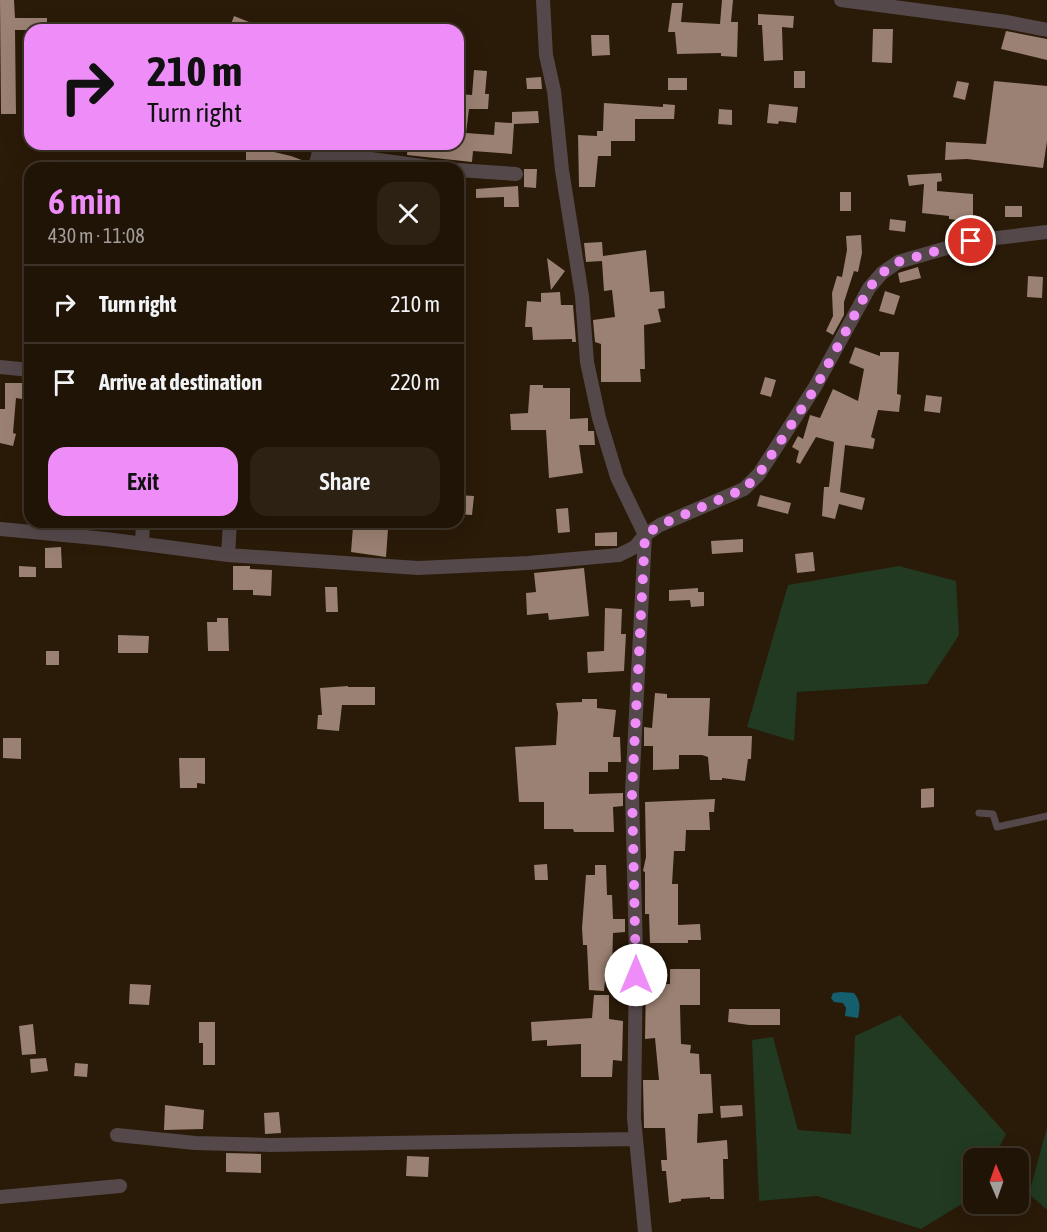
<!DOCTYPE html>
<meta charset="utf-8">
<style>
body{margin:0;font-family:"Asap Condensed",sans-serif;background:#2d2114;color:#f1f3f6;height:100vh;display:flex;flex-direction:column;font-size:22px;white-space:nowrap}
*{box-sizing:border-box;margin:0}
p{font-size:20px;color:#a29e9b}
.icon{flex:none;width:33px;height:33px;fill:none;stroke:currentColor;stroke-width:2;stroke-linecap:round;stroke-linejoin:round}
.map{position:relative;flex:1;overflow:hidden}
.sheet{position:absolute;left:24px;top:162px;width:440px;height:366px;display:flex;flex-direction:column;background:#201406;border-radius:18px;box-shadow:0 6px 24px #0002,0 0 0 2px #3d3328}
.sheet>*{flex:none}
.guide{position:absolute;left:24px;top:24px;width:440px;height:126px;border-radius:18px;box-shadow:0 6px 24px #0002,0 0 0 2px #3d3328;background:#ee8cf8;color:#111;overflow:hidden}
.needle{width:39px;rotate:358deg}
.buttons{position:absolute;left:963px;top:1148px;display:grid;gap:12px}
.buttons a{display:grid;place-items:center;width:66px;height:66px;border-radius:12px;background:#201406;box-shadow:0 6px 24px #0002,0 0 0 2px #3d3328;font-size:30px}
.pin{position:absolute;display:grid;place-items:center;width:51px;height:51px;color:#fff;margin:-26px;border:3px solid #fff;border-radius:50%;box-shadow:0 2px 6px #0007}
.me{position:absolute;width:66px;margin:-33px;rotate:0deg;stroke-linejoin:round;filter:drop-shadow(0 0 4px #0008)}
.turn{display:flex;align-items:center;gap:21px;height:126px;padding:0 24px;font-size:27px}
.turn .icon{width:78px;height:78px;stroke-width:2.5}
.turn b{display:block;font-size:42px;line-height:51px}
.round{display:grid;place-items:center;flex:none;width:63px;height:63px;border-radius:18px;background:#2d2114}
.headline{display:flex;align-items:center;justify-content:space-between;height:102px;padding:0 24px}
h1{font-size:36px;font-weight:600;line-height:45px;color:#ee8cf8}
.button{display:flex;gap:12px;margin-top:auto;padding:12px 24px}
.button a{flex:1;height:69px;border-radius:18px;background:#ee8cf8;color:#111;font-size:24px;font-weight:600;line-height:69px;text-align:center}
.button a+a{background:#2d2114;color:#f1f3f6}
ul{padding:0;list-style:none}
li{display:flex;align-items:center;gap:18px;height:78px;padding:0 24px;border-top:2px solid #3d3328}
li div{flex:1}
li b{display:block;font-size:22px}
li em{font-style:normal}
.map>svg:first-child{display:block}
.green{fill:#213a21}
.water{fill:#155e6d}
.building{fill:#9b8173}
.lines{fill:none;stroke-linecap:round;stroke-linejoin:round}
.service{stroke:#54484a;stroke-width:7}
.minor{stroke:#54484a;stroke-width:14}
.route{stroke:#ee8cf8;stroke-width:10;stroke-dasharray:0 18}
</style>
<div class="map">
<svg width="1047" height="1232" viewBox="0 0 1047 1232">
<rect width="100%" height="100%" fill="#2a1a08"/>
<path class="green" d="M899,566L956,581L959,635L927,684L797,692L794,741L747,727L788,585Z
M900,1015L1006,1134L994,1158H974L973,1197L921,1229L817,1196L759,1201L752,1040L773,1037L798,1130L851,1134L855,1036Z
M1047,1127V1210L1029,1194Z"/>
<path class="water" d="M841,992L854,993C861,1001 860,1008 858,1018L845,1016L846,1008L843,1003L834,1002L831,998L833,993Z"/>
<path class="building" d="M0,0H14L15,18H47V30H15L16,114H1Z
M722,0H733L731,22H738L737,57L721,56V53L677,54L675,32H668L672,3H683L681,22L720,24Z
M758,14L794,16L793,28L782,27L783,60L764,61L762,25H758Z
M234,16L267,29V30H229Z
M873,29H893L892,63L872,62Z
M1006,31L1047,39V60L1001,49Z
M591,35H609L610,55L592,56Z
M474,70L487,71L485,94H489L488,109H469L466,133L494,135L495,122L512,123V112L538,111L539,123L514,124L512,154L473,151L472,162L407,155L408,144H458V94L472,95Z
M794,71H805V88H794Z
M541,77L542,89H527L526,78Z
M668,78H687V90H668Z
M957,81L969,83L965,100L953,97Z
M994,81L1047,86V141L1043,168L967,159L945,160L946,142L986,144Z
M604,103L663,107V104L675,105L674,119H635V141H611V156H598L595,187H579L578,135L597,136V131H603Z
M769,104L798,107L796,123L779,121L778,124L767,123Z
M719,109L732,110V125L718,124Z
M246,151L274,152L291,156L307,162L306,168H283L265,164V168H246Z
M524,169H537L536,188L524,187Z
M941,173L942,181L937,182V191L973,194V222L949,219V216L922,213L924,184L909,186L907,175Z
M518,186L519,207H504V197L476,198V189Z
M840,192H851V211H840Z
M1005,206H1022V217H1005Z
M890,219L906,221L905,232L889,230Z
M861,235L862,253L858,272L854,271L844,302V315L833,335L826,331L833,316L832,293L837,276L842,277L847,250L846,236Z
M602,242L603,256L646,250L650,292L664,291L665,308L658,309L661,322L644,325L645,369H640L641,382H601V344L595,342L593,320L615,317L612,290L604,291L602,261L586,262L584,243Z
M547,258L565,271L551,290Z
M918,267L921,278L900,283L898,273Z
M1028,276L1043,277L1042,298L1027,297Z
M885,291L900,296L894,315L879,311Z
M560,292L561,305H573L576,342H572V339L533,340L532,327H525L527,301L541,302V293Z
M855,347L880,356V352H899L897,394L901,395L899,412L878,410L871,437L875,439L873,449L845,445L840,492L865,498L862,510L839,504L835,519L822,516L824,487H829L834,442L816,437L800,464L796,462L799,451L792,447L798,436L803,439L810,415L820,418L833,389L858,401L864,369L849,363Z
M765,377L776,380L771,397L760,394Z
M5,383H22V399L16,398L13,433L16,434L13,446L0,443V409H5Z
M530,385H543V388H570V419L588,418V431H594L595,445H579L583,473L549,478L546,430H511L510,414L528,413Z
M926,395L942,397L940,413L924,411Z
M458,495L474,496L472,515L458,514Z
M760,495L791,503L788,514L757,506Z
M568,508L570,532L558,533L556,509Z
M353,527L388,529L386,557L351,552Z
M617,532V546H595V533Z
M743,539V552L712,554L711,541Z
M61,547L62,568H45V548Z
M813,552L815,571L797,573L795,554Z
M19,566L36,567V577H19Z
M233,566H250V569L272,570L271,596L253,595V590H233Z
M584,568L589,616L549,620L548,613L527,615L526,593L536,592L534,573Z
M325,587H337L338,612H326Z
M698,588V592H704V606L691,607L690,600L669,601V590Z
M605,608L622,609L621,634H626L624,671L588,673L587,652L604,651Z
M217,618H228L229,651H208L207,622H217Z
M118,635L149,636L148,653H118Z
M46,651H59V665H46Z
M348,686V687H375V705H342L339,731L317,729L318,715H322L320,688Z
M655,693L667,694V698H710L708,736H752L751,759H748L745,781L722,778V780H710L708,757L702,755H679V769L653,770V746H644V727L652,728Z
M582,699H597V708L616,710L613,737H620L621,762H608V772H589V794L623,793V806L613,807L614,832H574L573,829H544V802H519L515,747L556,745L558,713L556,703L582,702Z
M3,738H21V759L3,758Z
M179,758H205V784L197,783V788H180Z
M934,788V807L921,808V789Z
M715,799L714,812H709L710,830H686L685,851H674L672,884H678V925L700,924L701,940H688V943H650L649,914H645V872L643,871L646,857L645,802Z
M547,864L548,880H535L534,865Z
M595,865H606L607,895H612L613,919H625V932L613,933L612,968H606L604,991L589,990L587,945H583L582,928L586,875H595Z
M670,969H700V1005H680L681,1044L691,1045L690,1053L699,1054L700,1074H711L713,1113L698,1114L697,1143L727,1140L728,1159H723L724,1199H710V1197L681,1199V1201L669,1203L666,1171H662L661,1160H667L665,1128H644L643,1080H659L655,1038L645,1039L646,984H670Z
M130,984L151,985L149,1005L129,1004Z
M594,995H609V1019L623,1021L622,1061L613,1060L612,1077H581V1044L547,1046V1040L532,1041L531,1022L592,1018Z
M729,1009H780V1025H749L728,1022Z
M199,1022H215V1065H203V1043H199Z
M33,1024L36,1054L22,1055L19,1026Z
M46,1058L48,1071L31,1073L30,1059Z
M75,1063L88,1064L87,1077L74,1076Z
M165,1105L204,1110L203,1129L164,1130Z
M742,1105L743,1116L721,1118L720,1106Z
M279,1112L281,1133L265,1134L264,1113Z
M226,1153L261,1154V1173L226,1172Z
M407,1156L429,1157L428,1177L406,1176Z"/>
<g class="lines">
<path class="service" d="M979,813L993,814L997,827L1047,816"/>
<path class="minor" d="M543,0L546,55L554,91L562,170L582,296L587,362L599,418L617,477L645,535L632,792L636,954L634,1118L645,1232
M841,0L1007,22L1047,30
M320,152L437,168
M315,168L321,144
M458,170L516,174
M0,367L30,370
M0,529L106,539L228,555L418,568L528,563L619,555L635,547L645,535L660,525L744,489L759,474L815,387L869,288L882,273L898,262L971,241L1047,232
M142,544L143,522
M228,555L230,522
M117,1135L195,1143L270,1145L636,1139
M0,1197L120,1186"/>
</g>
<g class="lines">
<path class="route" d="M636,975L632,792L645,535L660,525L744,489L759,474L816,387L869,288L882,273L898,262L971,241"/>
</g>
</svg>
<div class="buttons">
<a><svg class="needle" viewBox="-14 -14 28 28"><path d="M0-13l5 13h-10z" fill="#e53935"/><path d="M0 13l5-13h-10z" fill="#a29e9b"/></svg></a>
</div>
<div class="pin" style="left:971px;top:241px;background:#d93025"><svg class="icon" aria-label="arrive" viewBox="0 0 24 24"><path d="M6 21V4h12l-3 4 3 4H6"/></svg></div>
<svg class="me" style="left:636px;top:975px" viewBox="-20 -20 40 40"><circle r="19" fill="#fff"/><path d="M0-13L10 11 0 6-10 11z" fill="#ee8cf8"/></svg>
<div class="guide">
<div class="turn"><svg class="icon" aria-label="right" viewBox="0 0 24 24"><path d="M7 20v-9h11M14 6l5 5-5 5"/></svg><div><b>210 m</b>Turn right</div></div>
</div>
<section class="sheet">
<div class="headline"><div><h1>6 min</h1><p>430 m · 11:08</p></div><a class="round"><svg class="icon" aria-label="close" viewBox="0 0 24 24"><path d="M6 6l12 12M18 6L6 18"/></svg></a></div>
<ul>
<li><svg class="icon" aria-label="right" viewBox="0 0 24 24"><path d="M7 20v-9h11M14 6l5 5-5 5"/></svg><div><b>Turn right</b></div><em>210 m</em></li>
<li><svg class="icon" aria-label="arrive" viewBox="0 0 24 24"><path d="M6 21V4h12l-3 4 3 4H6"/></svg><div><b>Arrive at destination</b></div><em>220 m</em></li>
</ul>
<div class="button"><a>Exit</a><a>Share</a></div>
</section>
</div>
